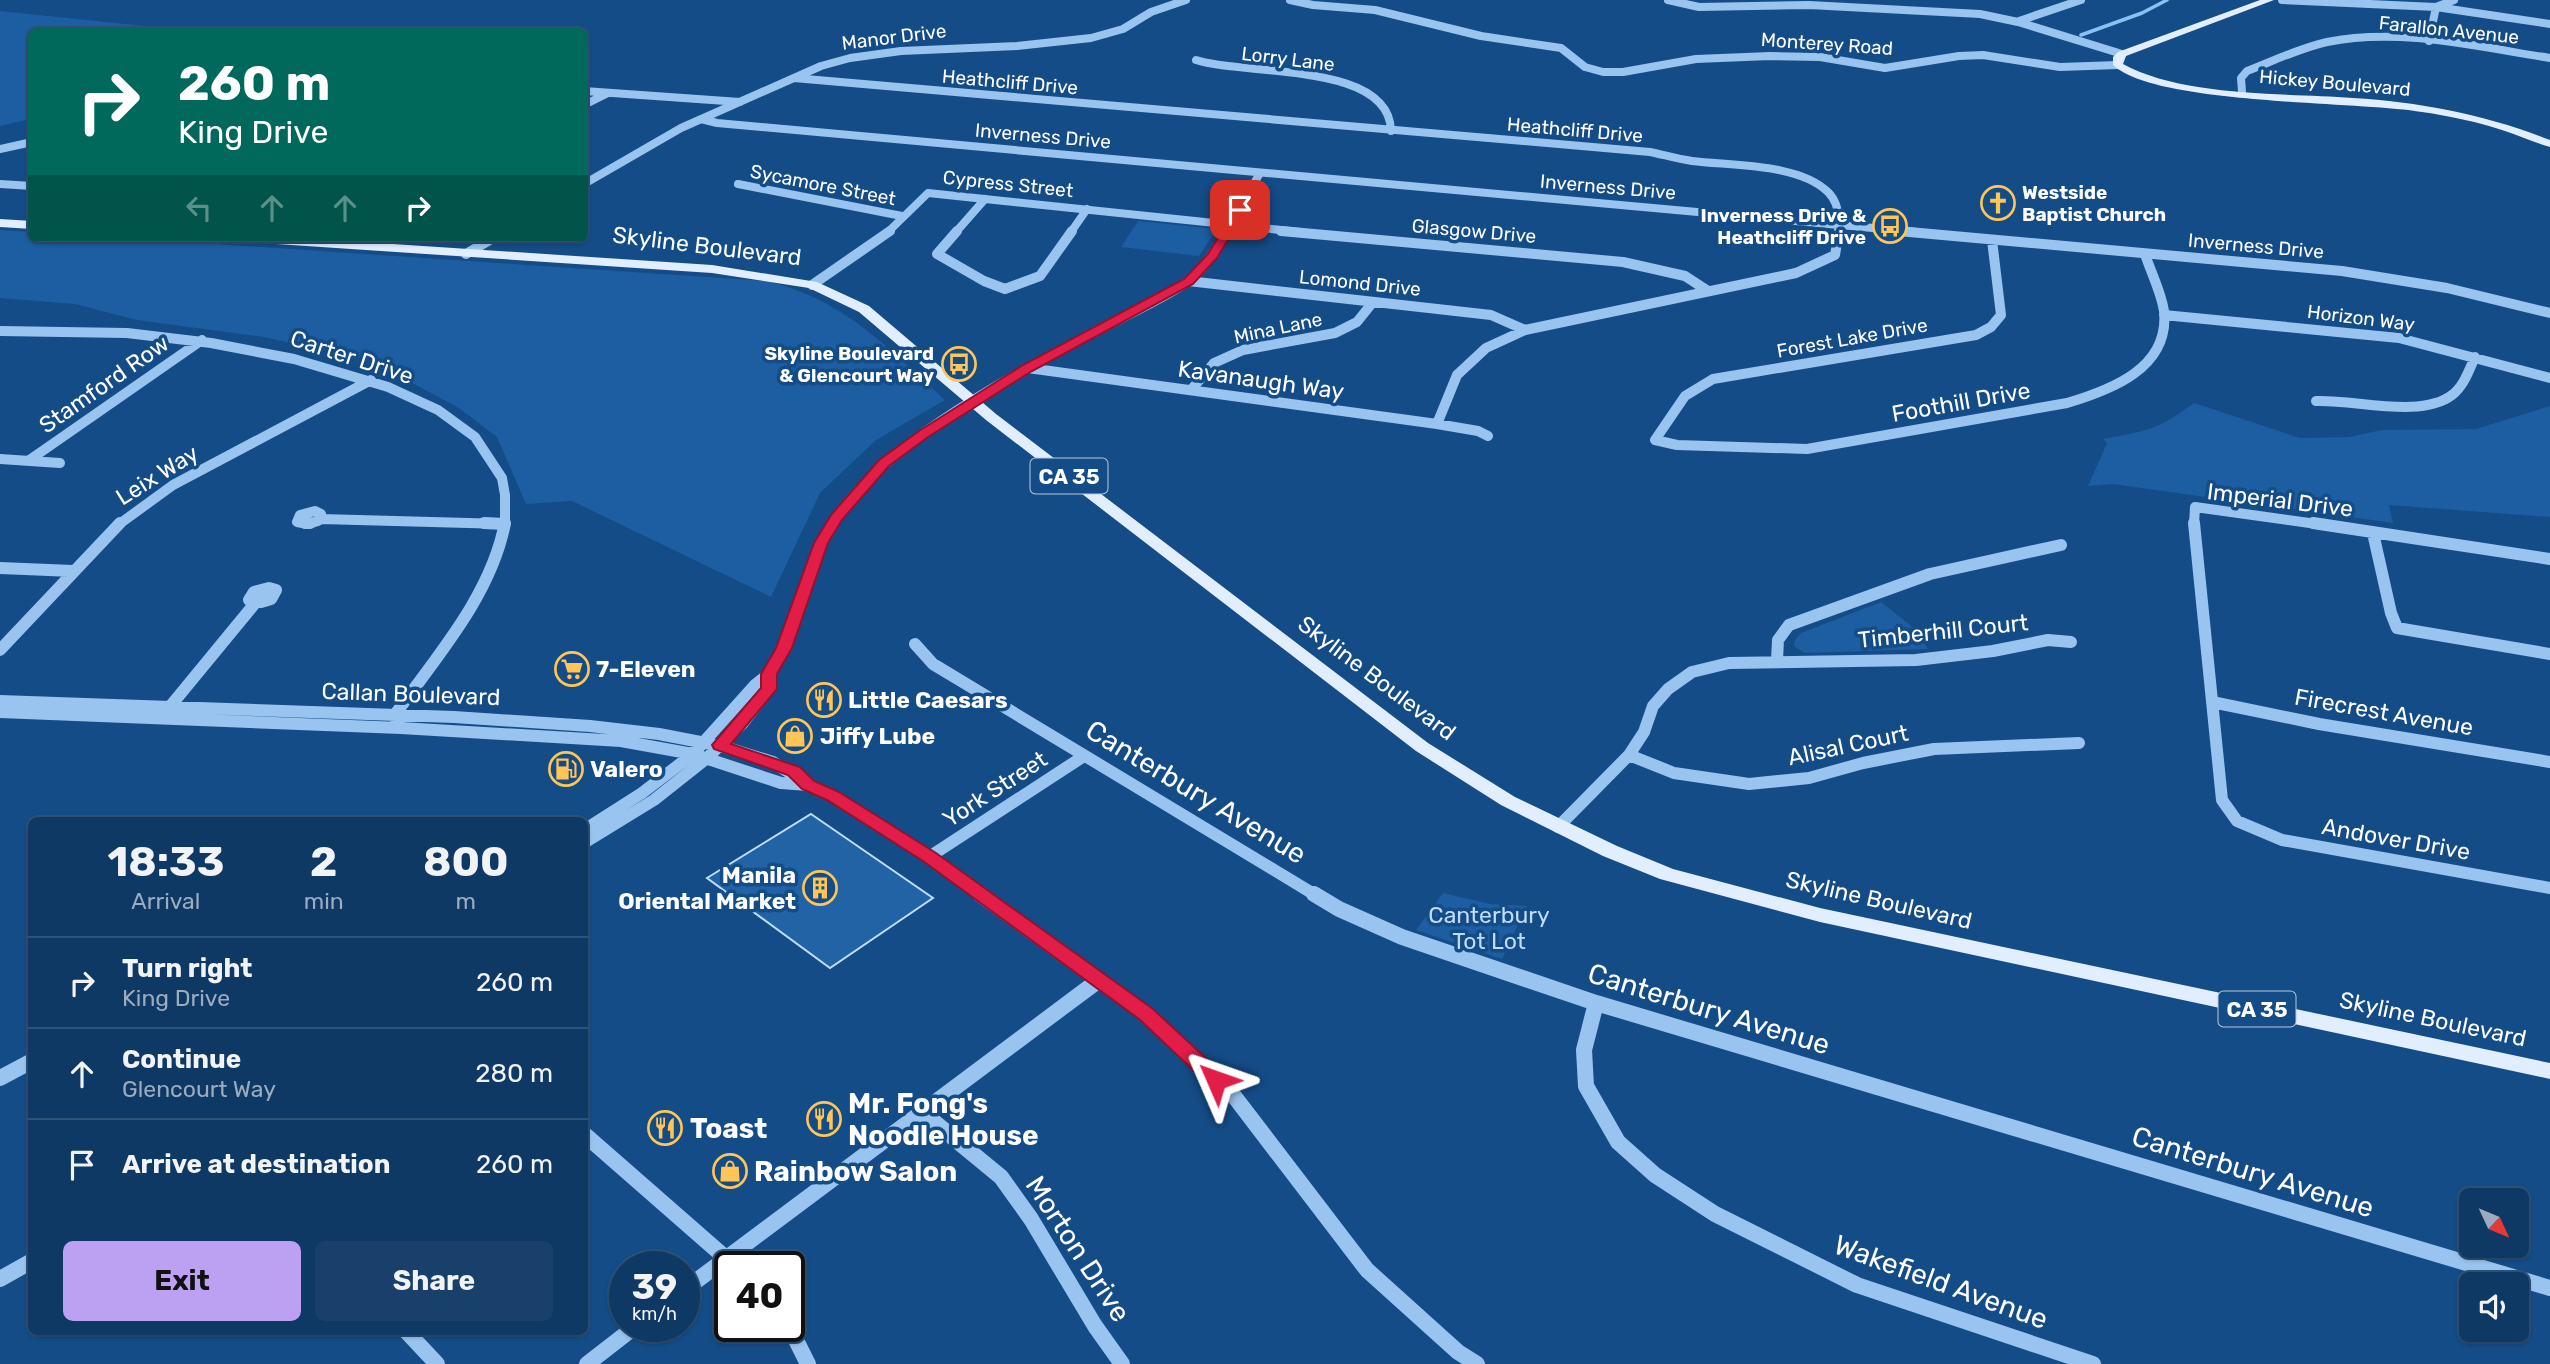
<!DOCTYPE html>
<style>
body{margin:0;font-family:Rubik,sans-serif;background:#18406b;color:#f1f3f6;height:100vh;display:flex;flex-direction:column;font-size:26px;white-space:nowrap}
*{box-sizing:border-box;margin:0}
p{font-size:23px;color:#9bacbf}
.icon{flex:none;width:38px;height:38px;fill:none;stroke:currentColor;stroke-width:2;stroke-linecap:round;stroke-linejoin:round}
.map{position:relative;flex:1;overflow:hidden}
.side{position:absolute;left:28px;top:817px;width:560px;height:518px;display:flex;flex-direction:column;background:#0f3965;border-radius:10px;box-shadow:0 2px 5px #0004,0 0 0 2px #2f5379}
.side>*{flex:none}
.banner{position:absolute;left:28px;top:28px;width:560px;height:214px;border-radius:10px;box-shadow:0 2px 5px #0004,0 0 0 2px #2f5379;background:#00695c;color:#fff;overflow:hidden}
.needle{width:46px;rotate:134deg}
.fabs{position:absolute;left:2459px;top:1188px;display:grid;gap:14px}
.fabs a{display:grid;place-items:center;width:70px;height:70px;border-radius:10px;background:#0f3965;box-shadow:0 2px 5px #0004,0 0 0 2px #2f5379;font-size:35px}
.speed{position:absolute;left:609px;top:1251px;display:flex;gap:14px;font-size:35px;font-weight:700;text-align:center}
.speed>*{display:grid;place-content:center;width:91px;height:91px;border-radius:50%;background:#0f3965;box-shadow:0 2px 5px #0004,0 0 0 2px #2f5379;line-height:1}
.speed small{font-size:18px;font-weight:400}
.speed .limit{border:4px solid #111;border-radius:10px;background:#fff;color:#111}
.pin{position:absolute;display:grid;place-items:center;width:60px;height:60px;color:#fff;margin:-30px;border-radius:14px;box-shadow:0 4px 10px #0006}
.me{position:absolute;width:77px;margin:-38px;rotate:313deg;stroke-linejoin:round;filter:drop-shadow(0 0 5px #0008)}
.turn{display:flex;align-items:center;gap:24px;height:147px;padding:0 35px;font-size:32px}
.turn .icon{width:91px;height:91px;stroke-width:2.5}
.turn b{display:block;font-size:49px;line-height:60px}
.lanes{display:flex;align-items:center;height:66px;padding:0 35px;background:#0003;justify-content:center;gap:35px;direction:ltr}
.lanes .off{opacity:.35}
.eta{display:flex;justify-content:space-evenly;align-items:center;height:119px;text-align:center}
.eta b{font-size:42px;font-weight:700;line-height:49px}
.action{display:flex;gap:14px;margin-top:auto;padding:14px 35px}
.action a{flex:1;height:80px;border-radius:10px;background:#bca0f2;color:#111;font-size:28px;font-weight:700;line-height:80px;text-align:center}
.action a+a{background:#18406b;color:#f1f3f6}
ul{padding:0;list-style:none}
li{display:flex;align-items:center;gap:21px;height:91px;padding:0 35px;border-top:2px solid #2f5379}
li div{flex:1}
li b{display:block;font-size:26px}
li em{font-style:normal}
.map>svg:first-child{display:block}
.green{fill:#1c5ea1}
.lines{fill:none;stroke-linecap:round;stroke-linejoin:round}
.stream{stroke:#8bc0f2;stroke-width:3.5}
.building{fill:#2263a6;stroke:#bfddfb;stroke-width:2}
.minor-far3{stroke:#99c4ef;stroke-width:8}
.minor-far2{stroke:#99c4ef;stroke-width:10}
.minor-far1{stroke:#99c4ef;stroke-width:12}
.minor{stroke:#99c4ef;stroke-width:16}
.major{fill:#e1eeff;fill-rule:evenodd}
.route{fill:#e11d48;stroke:#92132f;stroke-width:2}
.labels{text-anchor:middle;dominant-baseline:central;stroke-width:7;stroke-linejoin:round;paint-order:stroke}
.far-street-label{font-size:19px;fill:#fff;stroke:#144c87}
.far-poi-label{font-size:19px;font-weight:bold;fill:#fff;stroke:#144c87;text-anchor:end}
.shield{fill:#144c87;stroke:#b8c9db;stroke-width:2}
.shield-label{font-size:21px;font-weight:bold;fill:#fff}
.street-label{font-size:23px;fill:#fff;stroke:#144c87}
.poi-label{font-size:23px;font-weight:bold;fill:#fff;stroke:#144c87;text-anchor:start}
.park-label{font-size:23px;fill:#bfddfb;stroke:#144c87}
.near-street-label{font-size:28px;fill:#fff;stroke:#144c87}
.near-poi-label{font-size:28px;font-weight:bold;fill:#fff;stroke:#144c87;text-anchor:start}
</style>
<div class="map">
<svg width="2550" height="1364" viewBox="0 0 2550 1364">
<rect width="100%" height="100%" fill="#144c87"/>
<path class="green" d="M0,11L192,31L32,32L31,119L0,126Z
M1138,221L1217,229L1199,256L1121,247Z
M0,230L31,232L32,238H127L766,281C842,298 890,349 945,400L876,440L820,493L771,597L572,501L526,504L497,437L459,408L371,361L264,337L137,320L75,304L0,298Z
M2194,403L2300,438L2349,437L2382,430L2476,429L2550,406V517L2389,505L2393,523L2113,484L2088,486L2107,443L2103,439C2147,431 2157,430 2194,403Z
M1881,602L1910,625L1928,649L1805,653L1794,646L1795,640L1801,633Z
M1443,893L1490,904L1527,906L1502,959L1416,930Z"/>
<g class="lines">
<path class="stream" d="M2081,35L2142,13L2167,0"/>
</g>
<path class="building" d="M811,814L933,898L830,968L707,878Z"/>
<g class="lines">
<path class="minor-far3" d="M1290,0L1313,5L1375,10L1481,36L1561,48L1585,67L1603,72H1623L1696,59L1770,56L1820,57L1885,68L1959,56L1983,55L2060,67L2118,65
M1668,0L1699,7L1809,5L1980,14L2018,22L2122,54
M2282,0L2436,7L2550,24
M2019,21L2081,0
M2429,41L2436,7L2454,0
M1196,60C1243,76 1390,61 1391,131
M794,78L1650,152C1664,155 1678,159 1692,161C1731,166 1798,163 1828,192C1839,203 1840,217 1838,232
M584,91L740,102
M2242,92L2241,78L2247,71C2273,61 2300,48 2327,42C2400,27 2478,47 2550,58
M584,105L608,93
M701,119L717,123L1917,232
M0,149L32,142
M0,184L32,186
M584,184L681,128L821,66L850,58L901,51L1017,46L1091,38L1123,29L1151,12L1186,0
M738,184L902,216
M888,232L928,193L1300,232
M956,232L985,199
M1071,232L1087,209
M1226,232L1260,173"/>
<path class="minor-far2" d="M957,231L937,254L984,281L1005,289L1040,276L1072,231
M1281,231L1623,262L1685,276L1708,291
M1898,231L2342,271L2447,288L2550,313
M1992,240L2001,315L1991,327L1976,335L1713,379L1685,396L1655,440L1677,445L1807,449L2067,403C2111,390 2170,368 2164,311C2161,291 2151,273 2145,254
M466,254L493,238
M1188,281L1491,315L1525,330
M812,285L890,231
M2164,315L2399,338L2550,378
M0,331L127,333L211,343L294,359L388,387L438,410L475,437L502,478L505,495V525
M1028,368L1437,424L1478,431L1488,436
M1191,390L1214,363L1243,350L1335,333L1357,322L1373,302
M2316,401C2354,399 2421,419 2452,395C2464,386 2469,370 2475,357
M1437,424L1457,375L1486,348L1525,330L1796,273L1835,255L1839,231
M0,459L60,463
M28,461L202,340
M315,511L321,514L318,521L308,524L297,522L300,515Z
M321,519L505,524
M118,525L173,485L371,380
M832,525C882,442 1015,375 1100,329C1126,315 1165,298 1188,281C1206,267 1217,249 1227,231
M2194,525L2195,507L2324,525"/>
<path class="minor-far1" d="M305,523H310
M484,523L505,524
M2194,523L2222,800L2237,821L2282,840L2550,888
M2313,523L2550,559
M2373,533L2391,613L2397,628L2550,654
M0,568L73,571
M269,588L276,590L271,599L261,602L249,600L254,592Z
M915,644L933,664L1317,896
M0,650L120,523
M1777,660L1778,640L1789,625L1930,574L2061,545
M0,701L454,717L590,726L659,734L721,746L773,762L808,785
M2212,702L2319,724L2550,762
M168,709L256,602
M0,712L401,728L621,741L693,754L781,783L808,785L833,796L929,857L983,896
M401,728L394,716C436,657 491,596 505,523
M1629,755L1674,773L1749,784L1809,778L1863,763L1934,749L2079,743
M1558,827L1629,755L1644,732L1653,706L1668,689L1692,672L1729,663L1916,660L1993,651L2048,640L2071,642
M584,830L642,793L693,754L755,685L769,674L784,648L821,543L833,523
M584,843L654,800L707,758L742,724L769,689V674
M929,857L1084,756"/>
<path class="minor" d="M980,894L1146,1014L1234,1096L1367,1270L1458,1352L1477,1364
M1314,894L1339,909L1402,937L1596,1003L2550,1288
M1596,1003L1584,1050L1586,1086L1618,1142L1655,1175L1715,1214L1857,1285L2093,1364
M0,1078L32,1061
M922,1112L1001,1177L1031,1219L1095,1326L1122,1364
M584,1134L736,1267
M0,1279L32,1261
M684,1290L1099,980
M789,1326L808,1364
M407,1332L437,1364
M587,1364L636,1326"/>
<path class="major" d="M2260,0H2274L2126,56L2123,64C2183,97 2285,93 2353,98C2420,102 2487,115 2550,140V147C2535,143 2520,136 2505,131C2478,122 2450,116 2422,112C2355,101 2156,105 2113,65V57L2118,52Z
M0,219L32,221V229L0,227Z
M239,238H302L712,265L817,282L869,306L996,414L1428,743L1515,797L1617,846L1673,869L1820,908L2550,1063V1079L1820,922L1660,879L1603,856L1501,805L1416,751L986,420L859,312L809,288L712,273L245,242Z"/>
</g>
<path class="route" d="M1236,208L1246,210L1217,258L1193,284L1032,371L928,437L889,466L842,520L828,543L792,648L777,674V689L731,744L800,767L814,781L839,792L936,853L1153,1009L1223,1074L1226,1080L1223,1085L1216,1087L1209,1085L1139,1019L923,861L827,800L802,789L788,775L714,749L712,745L761,688V674L776,648L814,543L831,515L879,460L919,431L1023,365L1184,279L1208,254Z"/>
<defs>
<g id="church-ring" transform="scale(1.75)"><circle r="9.5" fill="#144c87" stroke="#ffc657" stroke-width="1.5"/><path d="M-1.2-6h2.4v3.5h3.3v2.4h-3.3V6h-2.4V-.1h-3.3v-2.4h3.3Z" fill="#ffc657"/></g>
<g id="bus-ring" transform="scale(1.75)"><circle r="9.5" fill="#144c87" stroke="#ffc657" stroke-width="1.5"/><path d="M-5-6H5V4H4V6H2V4H-2V6H-4V4H-5ZM-3.5-4V0h7V-4ZM-3.5 1.2v1.5H-2V1.2ZM2 1.2v1.5H3.5V1.2Z" fill="#ffc657"/></g>
<g id="supermarket-ring" transform="scale(1.75)"><circle r="9.5" fill="#144c87" stroke="#ffc657" stroke-width="1.5"/><path d="M-6-5.5h2.5l.6 2H6L4.5 2H-2.5L-4.4-4H-6ZM-1.5 3.2a1.3 1.3 0 1 0 .1 0ZM3 3.2a1.3 1.3 0 1 0 .1 0Z" fill="#ffc657"/></g>
<g id="restaurant-ring" transform="scale(1.75)"><circle r="9.5" fill="#144c87" stroke="#ffc657" stroke-width="1.5"/><path d="M-5-6h1v4h1v-4h1v4h1v-4h1v5L-1.5 .5V6h-2V.5L-5-1ZM5-6V6H3V1.5H1.5Q1.5-4 5-6Z" fill="#ffc657"/></g>
<g id="shop-ring" transform="scale(1.75)"><circle r="9.5" fill="#144c87" stroke="#ffc657" stroke-width="1.5"/><path d="M-5-2.5h2.3a2.7 3.5 0 0 1 5.4 0H5L5.5 6h-11ZM-1.5-2.5h3a1.5 2.3 0 0 0-3 0Z" fill="#ffc657"/></g>
<g id="fuel-ring" transform="scale(1.75)"><circle r="9.5" fill="#144c87" stroke="#ffc657" stroke-width="1.5"/><path d="M-5.5-6h7V0h2V4h1.3V-2.5L3-4.5l.8-.8L6-3V5H2.5V1h-1V6h-7ZM-4.2-4.7v3.2H.2V-4.7Z" fill="#ffc657"/></g>
<g id="building-ring" transform="scale(1.75)"><circle r="9.5" fill="#144c87" stroke="#ffc657" stroke-width="1.5"/><path d="M-4-6H4V6H1V3H-1V6H-4ZM-2.5-4.3h1.7v1.8h-1.7ZM.8-4.3h1.7v1.8H.8ZM-2.5-1h1.7V.8h-1.7ZM.8-1h1.7V.8H.8Z" fill="#ffc657"/></g>
</defs>
<g fill-rule="evenodd">
<use href="#church-ring" x="1998" y="203"/>
<use href="#bus-ring" x="1890" y="226"/>
<use href="#bus-ring" x="959" y="364"/>
<use href="#supermarket-ring" x="572" y="669"/>
<use href="#restaurant-ring" x="824" y="700"/>
<use href="#shop-ring" x="795" y="736"/>
<use href="#fuel-ring" x="566" y="769"/>
<use href="#building-ring" x="820" y="888"/>
<use href="#restaurant-ring" x="824" y="1119"/>
<use href="#restaurant-ring" x="665" y="1128"/>
<use href="#shop-ring" x="730" y="1171"/>
</g>
<g class="labels">
<g class="far-street-label">
<text transform="translate(2449 30) rotate(6)">Farallon Avenue</text>
<text transform="translate(894 37) rotate(-7)">Manor Drive</text>
<text transform="translate(1827 44) rotate(4)">Monterey Road</text>
<text transform="translate(1288 59) rotate(7)">Lorry Lane</text>
<text transform="translate(1010 82) rotate(5)">Heathcliff Drive</text>
<text transform="translate(2335 83) rotate(5)">Hickey Boulevard</text>
<text transform="translate(1575 130) rotate(5)">Heathcliff Drive</text>
<text transform="translate(1043 136) rotate(5)">Inverness Drive</text>
<text transform="translate(1008 184) rotate(6)">Cypress Street</text>
<text transform="translate(823 185) rotate(11)">Sycamore Street</text>
<text transform="translate(1608 187) rotate(5)">Inverness Drive</text>
<text transform="translate(1474 231) rotate(5)">Glasgow Drive</text>
<text transform="translate(2256 246) rotate(5)">Inverness Drive</text>
<text transform="translate(1360 283) rotate(6)">Lomond Drive</text>
<text transform="translate(2361 318) rotate(7)">Horizon Way</text>
<text transform="translate(1278 328) rotate(-12)">Mina Lane</text>
<text transform="translate(1852 338) rotate(-10)">Forest Lake Drive</text>
</g>
<g class="far-poi-label">
<text x="2022" y="192" text-anchor="start">Westside<tspan x="2022" dy="22">Baptist Church</tspan></text>
<text x="1866" y="215">Inverness Drive &amp;<tspan x="1866" dy="22">Heathcliff Drive</tspan></text>
<text x="934" y="353">Skyline Boulevard<tspan x="934" dy="22">&amp; Glencourt Way</tspan></text>
</g>
<g class="shield">
<rect x="1030.5" y="458.5" width="77" height="35" rx="5"/>
<rect x="2218.5" y="991.5" width="77" height="35" rx="5"/>
</g>
<g class="shield-label">
<text x="1069" y="476">CA 35</text>
<text x="2257" y="1009">CA 35</text>
</g>
<g class="street-label">
<text transform="translate(707 246) rotate(7)">Skyline Boulevard</text>
<text transform="translate(352 357) rotate(18)">Carter Drive</text>
<text transform="translate(1261 380) rotate(8)">Kavanaugh Way</text>
<text transform="translate(104 384) rotate(-35)">Stamford Row</text>
<text transform="translate(1961 402) rotate(-10)">Foothill Drive</text>
<text transform="translate(157 475) rotate(-32)">Leix Way</text>
<text transform="translate(2280 500) rotate(7)">Imperial Drive</text>
<text transform="translate(1943 631) rotate(-6)">Timberhill Court</text>
<text transform="translate(1377 678) rotate(37)">Skyline Boulevard</text>
<text transform="translate(411 694) rotate(2)">Callan Boulevard</text>
<text transform="translate(2384 712) rotate(10)">Firecrest Avenue</text>
<text transform="translate(1848 745) rotate(-12)">Alisal Court</text>
<text transform="translate(995 789) rotate(-33)">York Street</text>
<text transform="translate(2396 839) rotate(10)">Andover Drive</text>
<text transform="translate(1879 900) rotate(13)">Skyline Boulevard</text>
<text transform="translate(2433 1019) rotate(12)">Skyline Boulevard</text>
</g>
<g class="poi-label">
<text x="596" y="669">7-Eleven</text>
<text x="848" y="700">Little Caesars</text>
<text x="820" y="736">Jiffy Lube</text>
<text x="590" y="769">Valero</text>
<text x="796" y="875" text-anchor="end">Manila<tspan x="796" dy="26">Oriental Market</tspan></text>
</g>
<g class="park-label">
<text x="1489" y="915">Canterbury<tspan x="1489" dy="26">Tot Lot</tspan></text>
</g>
<g class="near-street-label">
<text transform="translate(1196 792) rotate(31)">Canterbury Avenue</text>
<text transform="translate(1709 1009) rotate(17)">Canterbury Avenue</text>
<text transform="translate(2253 1172) rotate(17)">Canterbury Avenue</text>
<text transform="translate(1078 1249) rotate(57)">Morton Drive</text>
<text transform="translate(1941 1282) rotate(20)">Wakefield Avenue</text>
</g>
<g class="near-poi-label">
<text x="848" y="1103">Mr. Fong's<tspan x="848" dy="32">Noodle House</tspan></text>
<text x="690" y="1128">Toast</text>
<text x="754" y="1171">Rainbow Salon</text>
</g>
</g>
</svg>
<div class="fabs">
<a><svg class="needle" viewBox="-14 -14 28 28"><path d="M0-13l5 13h-10z" fill="#e53935"/><path d="M0 13l5-13h-10z" fill="#9bacbf"/></svg></a>
<a><svg class="icon" aria-label="sound" viewBox="0 0 24 24"><path d="M4 9h4l5-4v14l-5-4H4zM17 9q2 3 0 6"/></svg></a>
</div>
<div class="speed"><div>39<small>km/h</small></div><div class="limit">40</div></div>
<div class="pin" style="left:1240px;top:210px;background:#d93025"><svg class="icon" aria-label="arrive" viewBox="0 0 24 24"><path d="M6 21V4h12l-3 4 3 4H6"/></svg></div>
<svg class="me" style="left:1216px;top:1080px" viewBox="-20 -20 40 40"><path d="M0-17L14 15 0 8-14 15z" fill="#e11d48" stroke="#fff" stroke-width="4"/></svg>
<div class="banner">
<div class="turn"><svg class="icon" aria-label="right" viewBox="0 0 24 24"><path d="M7 20v-9h11M14 6l5 5-5 5"/></svg><div><b>260 m</b>King Drive</div></div>
<div class="lanes"><svg class="icon off" aria-label="left" viewBox="0 0 24 24"><path d="M17 20v-9H6M10 6l-5 5 5 5"/></svg><svg class="icon off" aria-label="ahead" viewBox="0 0 24 24"><path d="M12 20V5M6 11l6-6 6 6"/></svg><svg class="icon off" aria-label="ahead" viewBox="0 0 24 24"><path d="M12 20V5M6 11l6-6 6 6"/></svg><svg class="icon" aria-label="right" viewBox="0 0 24 24"><path d="M7 20v-9h11M14 6l5 5-5 5"/></svg></div>
</div>
<section class="side">
<div class="eta">
<div><b>18:33</b><p>Arrival</p></div>
<div><b>2</b><p>min</p></div>
<div><b>800</b><p>m</p></div>
</div>
<ul>
<li><svg class="icon" aria-label="right" viewBox="0 0 24 24"><path d="M7 20v-9h11M14 6l5 5-5 5"/></svg><div><b>Turn right</b><p>King Drive</p></div><em>260 m</em></li>
<li><svg class="icon" aria-label="ahead" viewBox="0 0 24 24"><path d="M12 20V5M6 11l6-6 6 6"/></svg><div><b>Continue</b><p>Glencourt Way</p></div><em>280 m</em></li>
<li><svg class="icon" aria-label="arrive" viewBox="0 0 24 24"><path d="M6 21V4h12l-3 4 3 4H6"/></svg><div><b>Arrive at destination</b></div><em>260 m</em></li>
</ul>
<div class="action"><a>Exit</a><a>Share</a></div>
</section>
</div>
